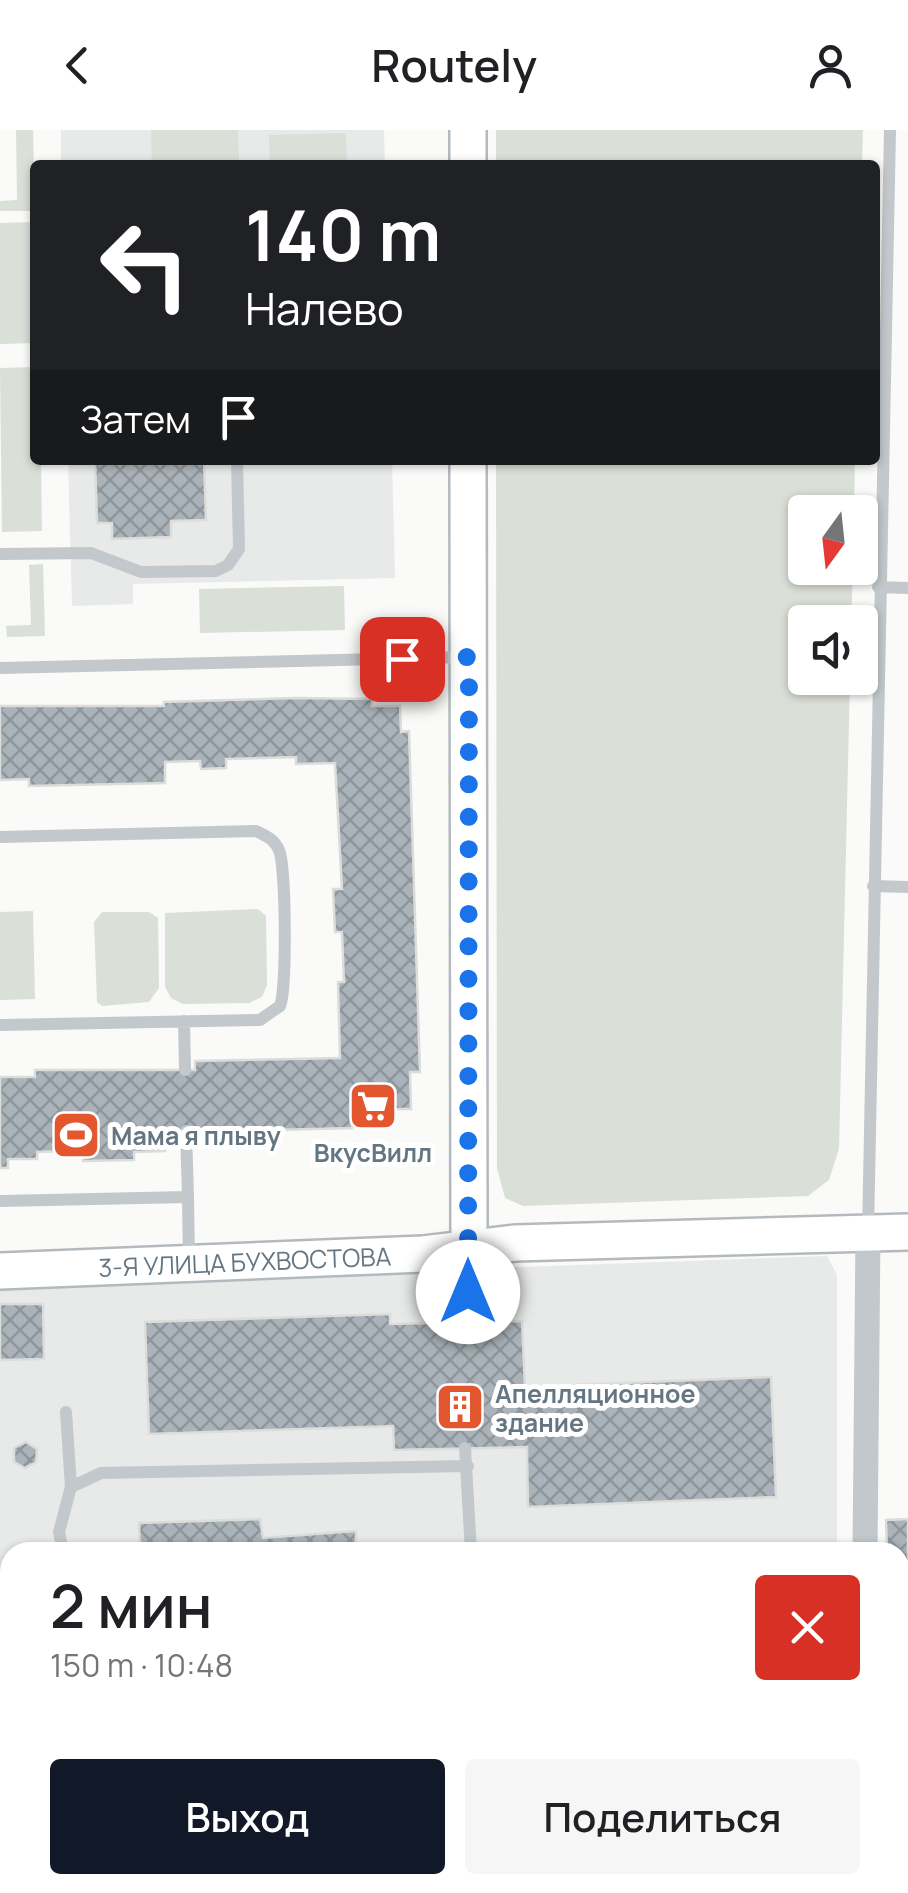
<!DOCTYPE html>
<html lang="ru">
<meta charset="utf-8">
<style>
body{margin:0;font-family:Manrope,sans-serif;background:#f6f6f6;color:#202124;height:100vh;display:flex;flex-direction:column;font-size:38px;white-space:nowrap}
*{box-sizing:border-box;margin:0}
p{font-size:32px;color:#757577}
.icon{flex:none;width:55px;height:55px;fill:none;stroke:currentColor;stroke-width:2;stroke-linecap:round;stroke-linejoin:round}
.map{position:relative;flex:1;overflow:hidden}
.details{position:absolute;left:0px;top:1412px;width:910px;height:352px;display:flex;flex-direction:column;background:#fff;border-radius:30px 30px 0 0;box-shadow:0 2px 8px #0004}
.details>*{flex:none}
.banner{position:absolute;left:30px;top:30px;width:850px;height:305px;border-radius:10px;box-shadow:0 2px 8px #0004;background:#202124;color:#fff;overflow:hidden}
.needle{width:65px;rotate:195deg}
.buttons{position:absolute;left:788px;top:365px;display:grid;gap:20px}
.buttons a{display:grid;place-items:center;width:90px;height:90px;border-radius:10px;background:#fff;box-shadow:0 2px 8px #0004;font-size:50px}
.pin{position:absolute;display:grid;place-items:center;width:85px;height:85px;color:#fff;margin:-42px;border-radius:20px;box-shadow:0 5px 15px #0006}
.me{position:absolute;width:110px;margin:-55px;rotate:0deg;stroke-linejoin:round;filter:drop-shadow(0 0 8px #0008)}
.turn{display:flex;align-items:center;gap:35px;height:210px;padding:0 50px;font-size:45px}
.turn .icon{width:130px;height:130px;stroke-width:2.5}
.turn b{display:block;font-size:70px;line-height:85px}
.then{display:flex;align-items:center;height:95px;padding:0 50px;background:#0003;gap:20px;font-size:38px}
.round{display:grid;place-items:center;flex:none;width:105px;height:105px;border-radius:10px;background:#f6f6f6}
.head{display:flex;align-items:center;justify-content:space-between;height:170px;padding:0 50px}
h1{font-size:60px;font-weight:600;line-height:75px}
.action{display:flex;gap:20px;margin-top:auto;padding:20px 50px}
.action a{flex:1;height:115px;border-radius:10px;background:#111827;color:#fff;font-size:40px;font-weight:600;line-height:115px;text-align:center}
.action a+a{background:#f6f6f6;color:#202124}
header{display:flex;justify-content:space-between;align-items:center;height:130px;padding:0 50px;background:#fff;font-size:45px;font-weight:600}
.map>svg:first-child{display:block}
.built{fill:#e8e9e9}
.green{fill:#dadfd7}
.building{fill:url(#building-cross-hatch);stroke:#dcdcda;stroke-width:2.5}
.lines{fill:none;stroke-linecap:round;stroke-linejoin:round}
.secondary-casing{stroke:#b3babf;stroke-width:40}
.lane{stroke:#c3c8cc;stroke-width:12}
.street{stroke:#c3c8cc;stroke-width:25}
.secondary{stroke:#fff;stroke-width:35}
.route{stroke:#1a73e8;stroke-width:18;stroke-dasharray:0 32.4}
.labels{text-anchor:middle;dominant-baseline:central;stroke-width:10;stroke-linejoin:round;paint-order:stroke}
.poi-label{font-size:25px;font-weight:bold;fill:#657683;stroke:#fff;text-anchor:start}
.street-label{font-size:25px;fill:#657683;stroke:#fff}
</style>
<header><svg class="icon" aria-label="back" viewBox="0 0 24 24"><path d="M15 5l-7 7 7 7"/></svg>Routely<svg class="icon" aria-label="person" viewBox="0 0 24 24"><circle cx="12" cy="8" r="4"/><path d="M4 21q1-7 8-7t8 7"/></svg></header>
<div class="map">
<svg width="908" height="1763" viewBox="0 0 908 1763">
<defs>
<pattern id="building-cross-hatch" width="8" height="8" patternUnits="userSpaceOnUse" patternTransform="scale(2.5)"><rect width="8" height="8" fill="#aab3b9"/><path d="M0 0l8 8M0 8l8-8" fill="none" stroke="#8e969c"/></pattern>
</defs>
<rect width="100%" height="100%" fill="#fafaf8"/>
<path class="built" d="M61,0H384L385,35H61Z
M68,330H392L395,448L133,454V474L72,476Z
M827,1126L837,1145V1422H10V1725L0,1706V1156Z
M26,1755H837V1763H30Z"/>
<path class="green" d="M16,0H33L35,81H0V71L17,70Z
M151,0H238L239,31L152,33Z
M496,0H863L862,35H496Z
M346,3L347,35H270L269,5Z
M35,92V213L0,214V93Z
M35,237V330H41L42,401L2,402L0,238Z
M496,330H855L854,382H805V438H853L851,492H805V548H850L839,1019L829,1050L808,1066L523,1076L505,1068L497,1038Z
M43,434L45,506L7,507L6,496L31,495L29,435Z
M344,456L345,500L200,503L199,459Z
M258,779L266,786L267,855L262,867L249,873L183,874L171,868L165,857V783Z
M33,781L35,869L0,870V782Z
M102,782H149L158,788L159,858L149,872L102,876L97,872L94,792Z"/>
<path class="building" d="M95,330H204L206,390L171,391V407L112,409V393H97Z
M294,568L372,569V576H400L401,602L409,601L420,942H410L411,979H391V991L352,992V998L239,1001L240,1011L212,1012V1001L164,1002L165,1021L134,1022V1030L83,1031V1020L37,1022V1029H8V1038H0V947H35V940H195V931L340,928L338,852H344L342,802H335L333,759H342L335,633L296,634V627L226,629V638L201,639L200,631L165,632V653L29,656V649L0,650V576H164V572Z
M0,1174H43L44,1229L0,1230Z
M390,1184V1194L522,1191L525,1257L771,1247L776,1367L528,1377L527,1317L394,1320L393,1296L149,1304L145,1192Z
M26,1312L37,1319L36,1332L25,1338L14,1332V1318Z
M260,1389L263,1408L356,1401V1422H140L139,1393Z
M908,1389V1763H897L900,1422H887L886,1390Z
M908,1389V1763H897L900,1422H887L886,1390Z
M301,1755H408L413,1763H306Z
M408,1755H431L414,1763Z
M532,1755H701L702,1763H532Z"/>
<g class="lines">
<g class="secondary-casing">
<g id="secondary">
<path d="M468,35V0"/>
<path d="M468,330L469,1121"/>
<path id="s1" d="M0,1141L423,1124L515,1113L908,1102"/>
</g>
</g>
<path class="lane" d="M0,424L91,423L141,442L216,441L228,435L239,419L237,330
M878,457L908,458
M0,538L466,527
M0,707L256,701C266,706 274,709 279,720C286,736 287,860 280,876L260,890L0,895
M873,756L908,757
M184,891L185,940
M186,1001L188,1067
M0,1071L188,1067L189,1132
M868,1102L890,0
M462,1192L468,1171L469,1124
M66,1282L71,1357
M465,1318L471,1422H723
M63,1422L59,1402L71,1357L101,1343L468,1336
M250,1755L255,1763
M733,1755V1763
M477,1763L478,1755"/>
<path class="street" d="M865,1422L868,1102
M862,1763V1755"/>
<use href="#secondary" class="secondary"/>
</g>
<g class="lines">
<path class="route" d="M402,529L469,527L468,1162"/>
</g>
<defs>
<g id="supermarket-square" transform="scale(2.5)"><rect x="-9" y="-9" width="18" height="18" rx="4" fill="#e4572e" stroke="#fff"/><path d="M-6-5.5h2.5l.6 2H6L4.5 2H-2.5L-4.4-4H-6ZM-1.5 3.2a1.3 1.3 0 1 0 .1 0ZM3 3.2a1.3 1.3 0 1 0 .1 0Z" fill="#fff"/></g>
<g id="stadium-square" transform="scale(2.5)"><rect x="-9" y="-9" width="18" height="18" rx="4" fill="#e4572e" stroke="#fff"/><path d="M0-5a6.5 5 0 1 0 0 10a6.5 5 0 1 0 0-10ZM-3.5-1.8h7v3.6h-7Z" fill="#fff"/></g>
<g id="building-square" transform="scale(2.5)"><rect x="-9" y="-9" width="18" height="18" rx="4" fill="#e4572e" stroke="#fff"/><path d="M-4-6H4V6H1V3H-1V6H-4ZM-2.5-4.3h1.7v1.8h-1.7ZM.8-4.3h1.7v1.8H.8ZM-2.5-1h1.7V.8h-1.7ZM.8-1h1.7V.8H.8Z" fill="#fff"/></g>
</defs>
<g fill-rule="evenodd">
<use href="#supermarket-square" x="373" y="976"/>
<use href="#stadium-square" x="76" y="1005"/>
<use href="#building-square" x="460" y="1277"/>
</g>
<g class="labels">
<g class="poi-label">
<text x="111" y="1005">Мама я плыву</text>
<text x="373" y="1022" text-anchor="middle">ВкусВилл</text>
<text x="495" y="1263">Апелляционное<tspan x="495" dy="29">здание</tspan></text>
</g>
<g class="street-label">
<text stroke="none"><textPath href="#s1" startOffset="245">3-Я УЛИЦА БУХВОСТОВА</textPath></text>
</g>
</g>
</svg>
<div class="buttons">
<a><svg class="needle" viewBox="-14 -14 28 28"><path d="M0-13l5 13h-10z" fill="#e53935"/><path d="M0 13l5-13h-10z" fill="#757577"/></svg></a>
<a><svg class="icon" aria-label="sound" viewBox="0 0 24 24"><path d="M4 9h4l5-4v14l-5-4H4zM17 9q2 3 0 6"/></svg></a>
</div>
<div class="pin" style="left:402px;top:529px;background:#d93025"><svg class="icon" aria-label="arrive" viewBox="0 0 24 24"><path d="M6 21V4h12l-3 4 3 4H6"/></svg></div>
<svg class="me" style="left:468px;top:1162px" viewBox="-20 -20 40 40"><circle r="19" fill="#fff"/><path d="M0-13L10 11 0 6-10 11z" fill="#1a73e8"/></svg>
<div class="banner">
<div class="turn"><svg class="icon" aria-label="left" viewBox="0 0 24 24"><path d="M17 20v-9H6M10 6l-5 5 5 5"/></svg><div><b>140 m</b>Налево</div></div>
<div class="then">Затем<svg class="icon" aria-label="arrive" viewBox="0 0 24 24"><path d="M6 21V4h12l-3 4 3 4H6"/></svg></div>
</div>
<section class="details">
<div class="head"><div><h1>2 мин</h1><p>150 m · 10:48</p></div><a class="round" style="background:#d93025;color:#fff"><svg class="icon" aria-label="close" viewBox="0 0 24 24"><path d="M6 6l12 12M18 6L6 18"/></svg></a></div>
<div class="action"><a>Выход</a><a>Поделиться</a></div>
</section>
</div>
